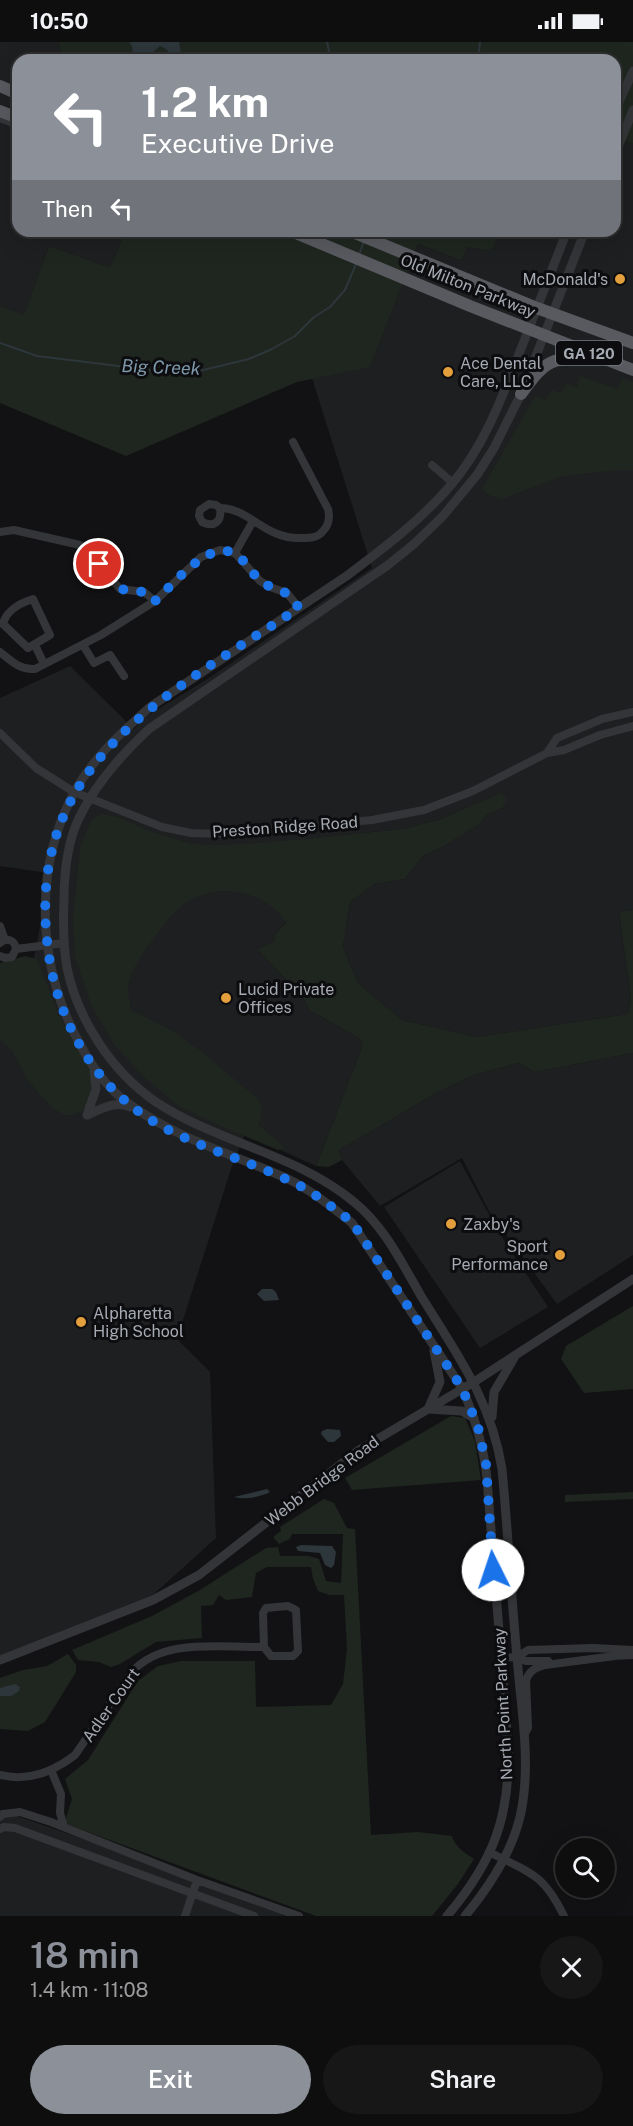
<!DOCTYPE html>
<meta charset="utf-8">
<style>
body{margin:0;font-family:"Public Sans",sans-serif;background:#171718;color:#f1f3f6;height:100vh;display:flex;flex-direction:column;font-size:22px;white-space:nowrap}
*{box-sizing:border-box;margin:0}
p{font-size:20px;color:#9b9c9e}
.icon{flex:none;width:33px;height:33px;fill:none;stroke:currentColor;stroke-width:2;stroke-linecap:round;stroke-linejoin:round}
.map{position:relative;height:1874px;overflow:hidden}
.drawer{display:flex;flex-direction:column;background:#0e0e0f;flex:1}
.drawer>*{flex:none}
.guide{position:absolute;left:12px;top:12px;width:609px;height:183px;border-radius:18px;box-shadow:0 6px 24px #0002,0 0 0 2px #2e2e2f;background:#8c9099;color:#fff;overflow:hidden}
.buttons{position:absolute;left:555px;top:1796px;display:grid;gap:12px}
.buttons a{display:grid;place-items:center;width:60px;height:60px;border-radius:50%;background:#0e0e0f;box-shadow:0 6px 24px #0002,0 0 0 2px #2e2e2f;font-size:30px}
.pin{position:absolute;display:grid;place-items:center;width:51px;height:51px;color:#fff;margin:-26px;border:3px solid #fff;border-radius:50%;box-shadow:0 2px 6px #0007}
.me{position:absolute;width:66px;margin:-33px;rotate:356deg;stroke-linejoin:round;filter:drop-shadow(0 0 4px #0008)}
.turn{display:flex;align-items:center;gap:21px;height:126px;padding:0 30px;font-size:27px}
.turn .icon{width:78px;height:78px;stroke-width:2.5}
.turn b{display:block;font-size:42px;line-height:51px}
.then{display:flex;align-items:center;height:57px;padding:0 30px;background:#0003;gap:12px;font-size:22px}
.round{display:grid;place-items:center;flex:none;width:63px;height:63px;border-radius:32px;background:#171718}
.summary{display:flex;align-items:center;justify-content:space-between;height:102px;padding:0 30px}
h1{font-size:36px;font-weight:600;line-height:45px;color:#8c9099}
.button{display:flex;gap:12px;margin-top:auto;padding:12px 30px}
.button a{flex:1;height:69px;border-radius:36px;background:#8c9099;color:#fff;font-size:24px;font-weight:600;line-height:69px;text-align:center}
.button a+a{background:#171718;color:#f1f3f6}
.status{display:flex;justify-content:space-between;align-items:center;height:42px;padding:0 30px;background:#0e0e0f;direction:ltr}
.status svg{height:16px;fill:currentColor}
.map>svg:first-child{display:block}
.built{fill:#1e1f21}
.green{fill:#1f261f}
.water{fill:#2d363b}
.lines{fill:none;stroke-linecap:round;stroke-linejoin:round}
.stream{stroke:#2d363b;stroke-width:2}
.minor{stroke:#343538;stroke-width:8}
.tertiary{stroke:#343538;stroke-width:9}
.trunk{stroke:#585a60;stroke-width:12}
.route{stroke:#1a73e8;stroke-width:10;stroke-dasharray:0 18}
.poi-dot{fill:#e29f3c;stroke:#0d0d0f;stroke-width:2}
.labels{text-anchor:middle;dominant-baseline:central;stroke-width:6;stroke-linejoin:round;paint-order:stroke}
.shield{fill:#0d0d0f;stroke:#777b82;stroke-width:1.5}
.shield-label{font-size:15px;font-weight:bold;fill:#a5aab3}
.poi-label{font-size:16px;fill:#a5aab3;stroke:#0d0d0f;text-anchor:start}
.street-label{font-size:16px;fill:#a5aab3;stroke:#0d0d0f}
.water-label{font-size:18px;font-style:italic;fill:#7e99ac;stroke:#0d0d0f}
</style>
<div class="status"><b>10:50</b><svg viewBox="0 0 49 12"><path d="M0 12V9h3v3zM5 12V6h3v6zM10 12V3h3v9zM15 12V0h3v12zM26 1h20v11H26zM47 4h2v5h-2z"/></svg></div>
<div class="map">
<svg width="633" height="1874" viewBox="0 0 633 1874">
<rect width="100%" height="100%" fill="#121214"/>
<path class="built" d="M0,0H59L62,18H18V189H126L110,225L49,204L24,274L0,264Z
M615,95L633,102V868L619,871L631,958L628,972L477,995L402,978L358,941L343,905L350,860L375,842L405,837L423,814L439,807L480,782L488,772L502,766V750L441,777L403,787L295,798L294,870L275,892L274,899L257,907L303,955L309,968L359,996L363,1003L316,1124L245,1092L231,1127L177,1297L210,1330L216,1496L144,1561L13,1614L0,1613V949L33,920L45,860L47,831L0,824V656L70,624L134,687L145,675L206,638L372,526L312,336L370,324L418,202L462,219L467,204L492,209L500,189H615Z
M633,1011V1213L557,1262L489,1169L462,1116L380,1164L342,1118L339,1108L438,1050L474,1033L518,1021L535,1030Z
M460,1119L499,1191L548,1265L480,1306L384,1165Z
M0,1768L132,1814L303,1874H0Z"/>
<path class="green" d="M59,0H633V102L615,95V18H62Z
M126,189H500L492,209L467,205L462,219L418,202L370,325L297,340L126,414L0,361V264L24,273L49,204L110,225Z
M580,334L618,347L622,336L633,340V428H618L563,434L502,457L487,452L482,447L535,354L546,358L551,348L562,351L566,341L577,346Z
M502,750L507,758L502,766L488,772L480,782L439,807L423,814L405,837L375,842L350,860L343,905L358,941L402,978L477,995L628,972L631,958L619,870L633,868V1011L535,1030L518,1021L474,1033L438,1050L339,1108L342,1118L329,1125L316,1124L363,1003L359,996L309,968L303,955L257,907L274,899L275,892L286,880C263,847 218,839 184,862C172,871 160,888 151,900C142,913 130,929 128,945C128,952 130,961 131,968L173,989L202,1010L259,1058L262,1068L259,1083L285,1106L278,1108L221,1084L178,1064L142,1033L114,1002L92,965L75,914L73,876L80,805L92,777L102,772L118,775L147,788L191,802L219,803L262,801L403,787L441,777Z
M25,914L37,917L59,973L90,1029L94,1045L90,1061L83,1069L72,1073H64L51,1065L27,1037L11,1007L0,998V921Z
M633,1264V1347L584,1351L561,1317L566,1304Z
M451,1374L465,1376L475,1399L481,1438L352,1448L345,1436Z
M633,1450V1457L565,1460V1453Z
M324,1457L334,1461L347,1486L355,1487L371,1793L418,1790L452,1794C455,1805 465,1811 474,1817L458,1842L432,1874H316L69,1783L65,1779L72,1757L65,1737L88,1718L138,1639L158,1624L181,1619H255L256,1665L331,1663L343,1642L347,1607L344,1553H329L318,1549L313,1537L311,1525H267L256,1531L252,1555L226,1558L219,1553L213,1563L201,1564L202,1596L156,1600L120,1622L111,1625L99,1620L78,1618L72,1608L152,1574L200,1548L266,1506L278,1505L280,1514H309L319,1517L326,1539L341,1541L343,1492H292L290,1497L279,1502L273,1495L281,1489L280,1485Z
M68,1612L76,1623V1630L45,1680L28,1689L0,1687V1636L23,1628L47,1624Z"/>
<path class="water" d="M129,0H179L182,18H171C171,10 167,7 160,4C150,12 147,20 133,16L132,4Z
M262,1247H272L276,1250L279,1258L264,1259L257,1252Z
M327,1387L340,1388L341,1394L334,1400H328L321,1392L322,1389Z
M267,1447L270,1450C260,1455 246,1458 234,1455Z
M301,1503L332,1504L336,1510L334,1523L331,1526L325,1523L320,1511L298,1509L296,1505Z
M15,1642L20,1645L19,1649L11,1654H0V1646Z"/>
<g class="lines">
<path class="stream" d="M327,0L331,18
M478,18L480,0
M359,213L364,199
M0,301L37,314L151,328L199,329L249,317L272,307L295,294L314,275L330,265L345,248L356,222"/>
<path class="minor" d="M0,76L18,83
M432,423L453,441
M209,462L216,463L220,466C222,479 215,486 202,480L199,474L200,468Z
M220,466C250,466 265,498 302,496C310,496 318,496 323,489C329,483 330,475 328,467L293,400
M0,490L14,488L80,503L88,509L120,547L144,550L155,559
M235,511L253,479
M33,557L50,593L28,606L3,582C6,569 20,561 33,557Z
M35,603L44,622
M83,603L94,621L110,613L124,634
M0,610C11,619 20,628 35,627L101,593L155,559L201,515L220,508L235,511L260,539L270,545L287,551L299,566
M0,691L36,726L74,750L162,785L191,791L221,792L372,778L424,768L473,749L547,711L564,708L600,693L633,684
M547,711L557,696L602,677L633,670
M0,884L5,898
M0,901C7,895 15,898 16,907L12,915L5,916L0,914
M16,907L64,901
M288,1564L296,1568L298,1609L293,1614H271L264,1605L263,1571L266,1566Z
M611,1614L633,1613
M517,1615L528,1608L593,1606L633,1608
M501,1616L517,1615L526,1619H548
M525,1691L528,1686L526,1638C530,1628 535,1626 545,1623L615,1614
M51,1728L61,1752L60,1771L64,1785
M0,1733C28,1740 53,1730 75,1713L132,1630C163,1595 222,1606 264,1605
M0,1775L3,1772L20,1770L51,1780L197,1838L299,1874
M0,1787L4,1785L15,1786L254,1874
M489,1810C530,1831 543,1831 564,1874
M185,1874L197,1838"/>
<path class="tertiary" d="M615,69L633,29
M615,112L633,68
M87,1073C101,1067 116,1058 130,1065
M87,1073L96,1047L94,1028
M428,1367L440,1340L434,1309
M428,1367L462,1369L474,1376
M492,1375L494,1350L514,1316
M0,1618L153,1558L199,1533L359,1408L474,1340L633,1237
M447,1874C493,1820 511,1774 508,1702L487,1437C484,1404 475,1376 462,1346L352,1181C332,1165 311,1148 288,1137C235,1113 180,1098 132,1064C111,1050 94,1028 82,1006C38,929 31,829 75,749C93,716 122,690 150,665L348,533C385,505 421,478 451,443C482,407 500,361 517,317C534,274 550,232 567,189
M465,1874C489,1845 511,1812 520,1775C532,1723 521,1667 517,1615C511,1552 508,1490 502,1427C491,1358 457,1312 421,1254C402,1221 384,1184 354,1160C297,1112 218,1101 156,1060C112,1030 78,978 67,926C63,903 63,881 64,858C64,831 67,803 78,778C95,742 121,713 149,687L388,523L414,502L442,475L477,433L494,406L521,352L585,189"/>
<path class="trunk" d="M0,44L18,52
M0,69L18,76
M291,189L470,264L633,328
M350,189L537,266L633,301
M521,352C547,316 551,316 595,316"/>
</g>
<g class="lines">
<path class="route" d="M99,522L120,547L144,550L155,559C172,544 208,498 233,511C246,517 251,532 262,540C270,546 280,547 287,552C292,555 296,562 299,566C164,655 20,723 49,914C57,970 85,1026 129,1062C174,1100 236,1113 288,1138C311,1148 332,1165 352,1180L462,1346L478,1385L486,1422L493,1528"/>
</g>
<g class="poi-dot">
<circle cx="620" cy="237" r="6"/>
<circle cx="448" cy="330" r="6"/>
<circle cx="226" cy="956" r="6"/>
<circle cx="451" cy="1182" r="6"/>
<circle cx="560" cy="1213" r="6"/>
<circle cx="81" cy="1280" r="6"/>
</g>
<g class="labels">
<rect class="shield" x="556" y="299" width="66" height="24" rx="4.5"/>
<g class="shield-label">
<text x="589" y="311">GA 120</text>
</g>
<g class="poi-label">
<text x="608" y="237" text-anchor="end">McDonald's</text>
<text x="460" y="321">Ace Dental<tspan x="460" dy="18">Care, LLC</tspan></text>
<text x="238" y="947">Lucid Private<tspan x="238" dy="18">Offices</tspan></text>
<text x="463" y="1182">Zaxby's</text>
<text x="548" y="1204" text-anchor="end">Sport<tspan x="548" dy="18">Performance</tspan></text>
<text x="93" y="1271">Alpharetta<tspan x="93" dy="18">High School</tspan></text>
</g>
<g class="street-label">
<text transform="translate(468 244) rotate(22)">Old Milton Parkway</text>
<text transform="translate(285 785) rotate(-4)">Preston Ridge Road</text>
<text transform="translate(322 1439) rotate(-37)">Webb Bridge Road</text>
<text transform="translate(503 1662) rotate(-93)">North Point Parkway</text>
<text transform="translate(111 1663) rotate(-55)">Adler Court</text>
</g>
<g class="water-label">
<text transform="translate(161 325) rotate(2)">Big Creek</text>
</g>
</g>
</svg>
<div class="buttons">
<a><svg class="icon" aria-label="search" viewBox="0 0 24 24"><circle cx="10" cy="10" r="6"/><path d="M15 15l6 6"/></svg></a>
</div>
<div class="pin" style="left:99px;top:522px;background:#d93025"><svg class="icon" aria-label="arrive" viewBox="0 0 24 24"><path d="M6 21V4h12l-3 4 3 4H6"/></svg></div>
<svg class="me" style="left:493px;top:1528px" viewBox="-20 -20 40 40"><circle r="19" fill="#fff"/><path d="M0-13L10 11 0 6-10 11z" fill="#1a73e8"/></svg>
<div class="guide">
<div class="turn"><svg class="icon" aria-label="left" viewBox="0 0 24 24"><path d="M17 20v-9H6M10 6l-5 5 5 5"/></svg><div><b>1.2 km</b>Executive Drive</div></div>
<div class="then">Then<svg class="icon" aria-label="left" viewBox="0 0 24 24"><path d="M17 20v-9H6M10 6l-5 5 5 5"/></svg></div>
</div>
</div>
<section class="drawer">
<div class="summary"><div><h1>18 min</h1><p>1.4 km · 11:08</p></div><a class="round"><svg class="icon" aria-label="close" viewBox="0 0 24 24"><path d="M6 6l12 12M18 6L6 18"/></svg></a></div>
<div class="button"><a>Exit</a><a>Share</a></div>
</section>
